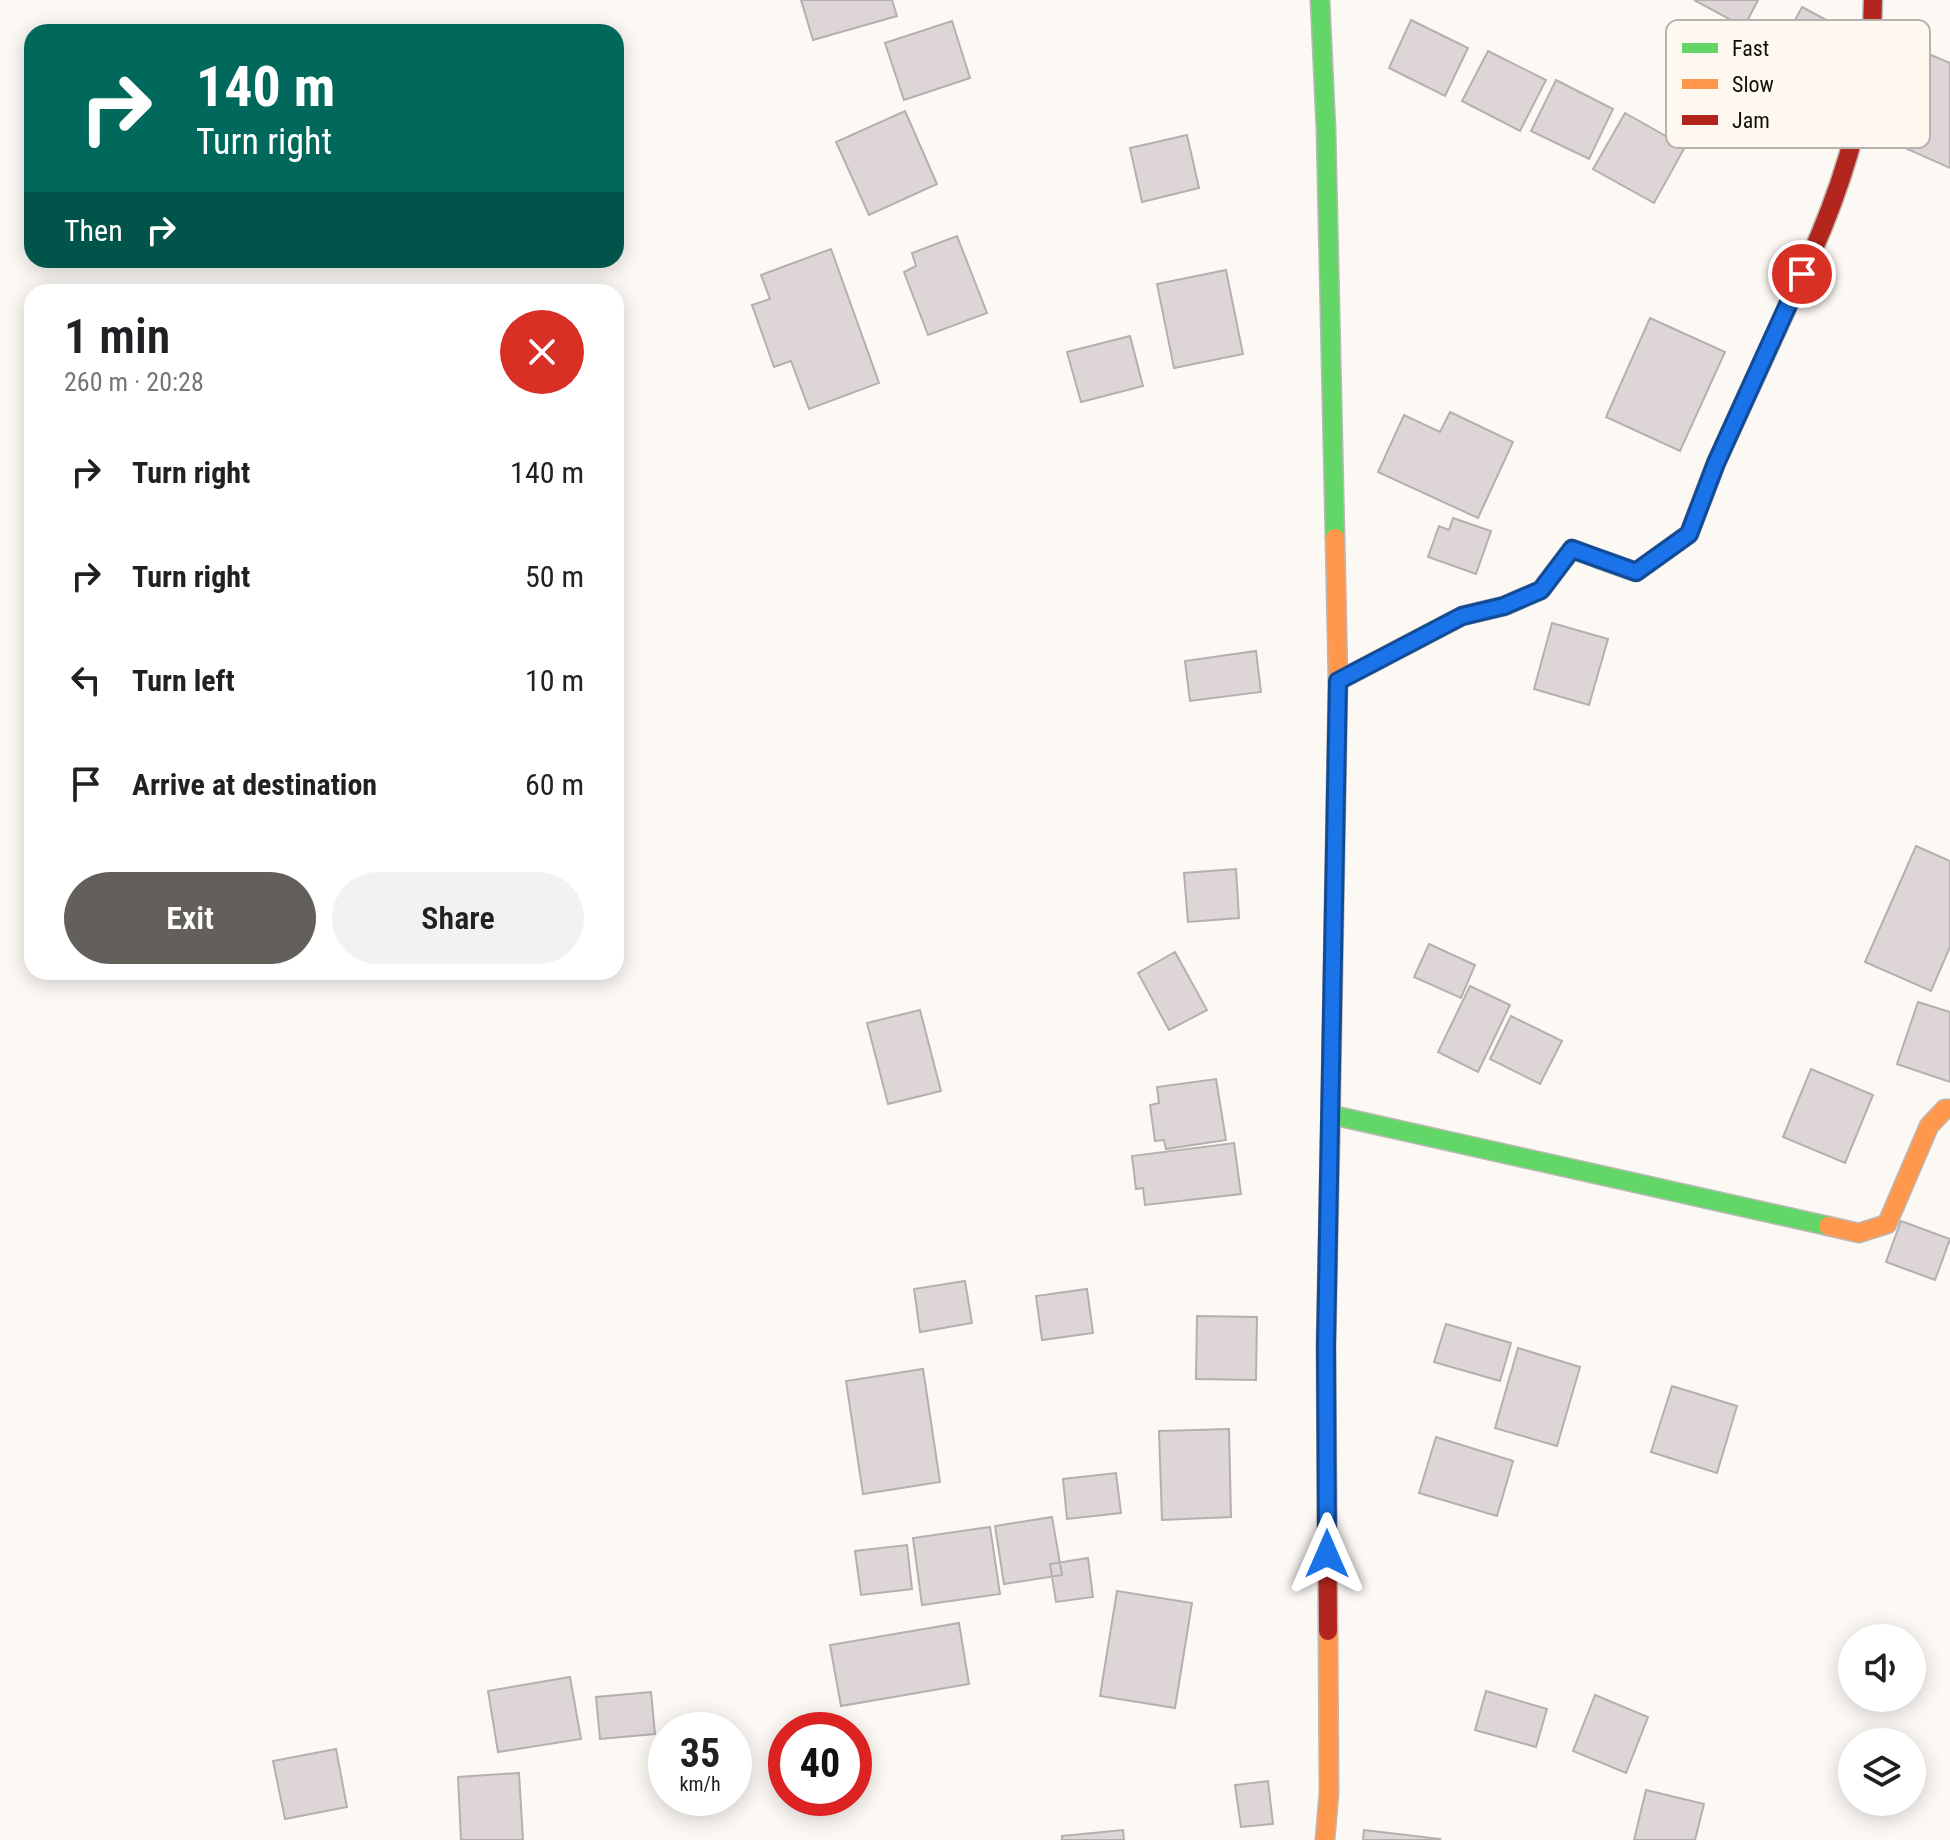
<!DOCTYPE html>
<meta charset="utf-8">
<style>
body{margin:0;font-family:"Roboto Condensed",sans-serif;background:#f2f2f2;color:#202124;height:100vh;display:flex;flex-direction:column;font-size:30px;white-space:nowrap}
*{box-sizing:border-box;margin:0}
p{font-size:26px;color:#757577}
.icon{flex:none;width:44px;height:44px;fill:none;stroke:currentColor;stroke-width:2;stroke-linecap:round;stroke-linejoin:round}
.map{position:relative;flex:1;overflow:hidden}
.details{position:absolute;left:24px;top:284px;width:600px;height:696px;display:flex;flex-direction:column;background:#fff;border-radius:24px;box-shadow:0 4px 20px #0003}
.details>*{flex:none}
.hud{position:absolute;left:24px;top:24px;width:600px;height:244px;border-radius:24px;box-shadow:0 4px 20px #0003;background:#00695c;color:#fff;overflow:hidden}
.buttons{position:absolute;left:1838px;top:1624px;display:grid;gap:16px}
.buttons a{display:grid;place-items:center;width:88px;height:88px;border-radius:50%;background:#fff;box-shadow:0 4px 20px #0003;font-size:40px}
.speed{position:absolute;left:648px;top:1712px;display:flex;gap:16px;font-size:40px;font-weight:700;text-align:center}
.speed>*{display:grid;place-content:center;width:104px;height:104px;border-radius:50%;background:#fff;box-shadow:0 4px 20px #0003;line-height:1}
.speed small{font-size:20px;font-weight:400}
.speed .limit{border:12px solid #d22;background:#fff;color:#111}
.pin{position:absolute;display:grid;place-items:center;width:68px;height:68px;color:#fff;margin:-34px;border:4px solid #fff;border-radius:50%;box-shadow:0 2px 8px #0007}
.me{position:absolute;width:88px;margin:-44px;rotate:0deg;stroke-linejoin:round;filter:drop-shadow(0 0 6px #0008)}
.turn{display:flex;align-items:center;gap:28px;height:168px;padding:0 40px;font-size:36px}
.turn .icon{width:104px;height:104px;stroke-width:2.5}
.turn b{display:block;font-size:56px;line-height:68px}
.then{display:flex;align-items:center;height:76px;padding:0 40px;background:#0003;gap:16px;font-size:30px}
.round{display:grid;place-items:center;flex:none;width:84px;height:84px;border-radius:42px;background:#f2f2f2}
.head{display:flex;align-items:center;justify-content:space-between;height:136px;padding:0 40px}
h1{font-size:48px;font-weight:600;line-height:60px}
.cta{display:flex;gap:16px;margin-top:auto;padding:16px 40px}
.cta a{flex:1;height:92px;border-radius:48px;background:#63605c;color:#fff;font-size:32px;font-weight:600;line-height:92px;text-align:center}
.cta a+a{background:#f2f2f2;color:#202124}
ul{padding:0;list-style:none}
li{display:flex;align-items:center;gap:24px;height:104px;padding:0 40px}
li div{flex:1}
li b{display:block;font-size:30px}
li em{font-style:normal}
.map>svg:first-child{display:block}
.building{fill:#ded5d6;stroke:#b4b0af;stroke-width:2}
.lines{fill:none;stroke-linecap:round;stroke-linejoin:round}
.fast-casing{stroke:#bcb8b5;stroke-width:21}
.slow-casing{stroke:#bcb8b5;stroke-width:21}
.jam-casing{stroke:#bcb8b5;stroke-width:21}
.fast{stroke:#63d668;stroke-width:18}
.slow{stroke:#ff974d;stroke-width:18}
.jam{stroke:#b3261e;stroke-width:18}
.route-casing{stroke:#114b97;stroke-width:20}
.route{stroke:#1a73e8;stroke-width:14}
.key{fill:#fff8f1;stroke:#b8b2ac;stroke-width:2}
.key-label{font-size:22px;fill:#110e0a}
</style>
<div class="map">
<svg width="1950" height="1840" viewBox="0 0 1950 1840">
<rect width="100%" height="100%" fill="#fcf8f4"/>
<path class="building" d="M801,0H892L897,16L813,40Z
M1694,0H1758L1744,27Z
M1802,7L1847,31L1825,73L1780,48Z
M1411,20L1468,48L1445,96L1389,68Z
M952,21L970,78L904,100L885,43Z
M1488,51L1546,80L1520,131L1462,101Z
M1924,52L1950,63V168L1885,139Z
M1556,80L1613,109L1589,159L1531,131Z
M905,111L937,184L869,215L836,142Z
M1625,113L1685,147L1654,203L1593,169Z
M1187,135L1199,188L1142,202L1130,148Z
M957,236L987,313L928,335L904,272L916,266L912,253Z
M831,249L879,383L809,409L791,361L774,367L752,305L770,299L761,275Z
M1226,270L1243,354L1174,368L1157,284Z
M1650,318L1725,352L1680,451L1606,417Z
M1130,336L1143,386L1081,402L1067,352Z
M1450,412L1513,442L1478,518L1378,472L1404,415L1440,432Z
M1453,518L1491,531L1476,574L1428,557L1439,526L1449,530Z
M1552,623L1608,639L1589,705L1534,689Z
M1256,651L1261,692L1190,701L1185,661Z
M1916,846L1950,861V947L1931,991L1865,962Z
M1236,869L1239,918L1188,922L1184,873Z
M1429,944L1475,965L1461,998L1414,977Z
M1175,952L1207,1010L1169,1030L1138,973Z
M1470,986L1510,1005L1478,1072L1438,1052Z
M1918,1002L1950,1012V1082L1897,1064Z
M920,1010L941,1091L888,1104L867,1023Z
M1511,1016L1562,1041L1540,1084L1490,1059Z
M1811,1069L1873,1095L1845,1163L1783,1137Z
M1216,1079L1226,1140L1166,1149L1164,1140L1155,1141L1150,1105L1159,1103L1157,1087Z
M1234,1143L1241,1194L1145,1205L1143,1188L1136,1189L1132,1156Z
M1901,1221L1950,1239L1935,1280L1886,1262Z
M965,1281L972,1323L920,1332L914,1289Z
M1087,1289L1093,1333L1042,1340L1036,1296Z
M1197,1316L1257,1317L1256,1380L1196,1379Z
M1446,1324L1511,1343L1500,1381L1434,1362Z
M1518,1348L1580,1367L1557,1446L1495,1428Z
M923,1369L940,1482L863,1494L846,1381Z
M1672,1386L1737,1406L1717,1473L1651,1452Z
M1229,1429L1231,1517L1162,1520L1159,1431Z
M1436,1437L1513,1461L1497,1516L1419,1493Z
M1116,1473L1121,1513L1067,1519L1063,1479Z
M1052,1517L1062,1575L1004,1584L995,1526Z
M990,1527L1000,1594L922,1605L913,1538Z
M907,1545L912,1589L861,1595L855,1551Z
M1088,1558L1093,1597L1056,1602L1050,1564Z
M1117,1591L1192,1603L1175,1708L1100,1696Z
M959,1623L969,1684L841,1706L830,1645Z
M570,1677L581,1739L498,1752L488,1691Z
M1486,1691L1547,1709L1536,1747L1475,1730Z
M651,1692L655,1734L600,1739L596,1697Z
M1595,1695L1648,1717L1626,1773L1573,1751Z
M336,1749L347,1807L285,1819L273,1761Z
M519,1773L523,1840H461L458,1777Z
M1268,1781L1273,1824L1241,1827L1235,1785Z
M1646,1790L1704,1804L1695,1840H1634Z
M1123,1830L1124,1840H1062V1836Z
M1364,1830L1440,1839L1439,1840H1363Z"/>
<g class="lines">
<g class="fast-casing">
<path id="fast" d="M1320,0L1326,130L1335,538
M1599,559L1636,572L1689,534L1716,463L1807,264
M1332,1115L1828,1226"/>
</g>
<g class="slow-casing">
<path id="slow" d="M1330,1142L1338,681L1335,538
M1828,1226L1859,1233L1887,1224L1929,1126L1945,1109H1950
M1325,1840L1329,1793L1328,1631"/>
</g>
<g class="jam-casing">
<path id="jam" d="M1807,264C1837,199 1860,127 1870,56C1873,38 1872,18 1873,0
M1338,681L1462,616L1504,606L1541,590L1572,549L1599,559
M1328,1631L1326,1345L1330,1142"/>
</g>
<use href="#fast" class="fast"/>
<use href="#slow" class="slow"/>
<use href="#jam" class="jam"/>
</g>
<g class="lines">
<g class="route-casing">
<path id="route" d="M1327,1554L1326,1345L1338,681L1462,616L1504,606L1541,590L1572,549L1636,572L1689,534L1716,463L1802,274"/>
</g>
<use href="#route" class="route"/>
</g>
<rect x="1666" y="20" width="264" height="128" rx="12" class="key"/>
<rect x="1682" y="43" width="36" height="10" fill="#63d668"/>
<rect x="1682" y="79" width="36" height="10" fill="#ff974d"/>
<rect x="1682" y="115" width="36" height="10" fill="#b3261e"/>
<g class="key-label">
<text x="1732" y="56">Fast</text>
<text x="1732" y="92">Slow</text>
<text x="1732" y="128">Jam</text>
</g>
</svg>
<div class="buttons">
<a><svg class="icon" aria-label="sound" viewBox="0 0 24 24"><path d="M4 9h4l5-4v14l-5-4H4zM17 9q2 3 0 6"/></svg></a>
<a><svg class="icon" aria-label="layers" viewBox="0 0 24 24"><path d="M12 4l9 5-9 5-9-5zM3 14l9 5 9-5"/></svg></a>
</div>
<div class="speed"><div>35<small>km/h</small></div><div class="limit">40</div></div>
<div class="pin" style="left:1802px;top:274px;background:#d93025"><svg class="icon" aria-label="arrive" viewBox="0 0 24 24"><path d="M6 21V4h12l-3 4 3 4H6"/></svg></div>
<svg class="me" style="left:1327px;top:1554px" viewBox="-20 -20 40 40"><path d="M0-17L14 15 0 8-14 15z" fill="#1a73e8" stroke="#fff" stroke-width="4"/></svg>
<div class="hud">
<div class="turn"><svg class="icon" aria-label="right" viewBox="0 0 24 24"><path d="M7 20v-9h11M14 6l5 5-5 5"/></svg><div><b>140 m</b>Turn right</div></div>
<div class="then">Then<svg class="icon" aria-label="right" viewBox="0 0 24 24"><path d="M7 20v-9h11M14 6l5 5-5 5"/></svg></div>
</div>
<section class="details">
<div class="head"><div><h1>1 min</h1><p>260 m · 20:28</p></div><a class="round" style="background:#d93025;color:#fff"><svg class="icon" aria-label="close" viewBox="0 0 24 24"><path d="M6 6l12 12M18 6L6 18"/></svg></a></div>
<ul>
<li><svg class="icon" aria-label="right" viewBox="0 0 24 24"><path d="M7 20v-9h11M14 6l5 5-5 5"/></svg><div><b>Turn right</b></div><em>140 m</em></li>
<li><svg class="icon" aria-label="right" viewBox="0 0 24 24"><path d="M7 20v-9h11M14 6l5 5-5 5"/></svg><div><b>Turn right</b></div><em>50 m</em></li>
<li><svg class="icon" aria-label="left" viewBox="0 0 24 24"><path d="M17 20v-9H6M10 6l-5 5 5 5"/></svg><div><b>Turn left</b></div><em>10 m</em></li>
<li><svg class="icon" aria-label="arrive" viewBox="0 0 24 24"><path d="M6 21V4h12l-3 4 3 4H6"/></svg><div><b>Arrive at destination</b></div><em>60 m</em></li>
</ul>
<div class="cta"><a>Exit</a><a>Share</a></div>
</section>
</div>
